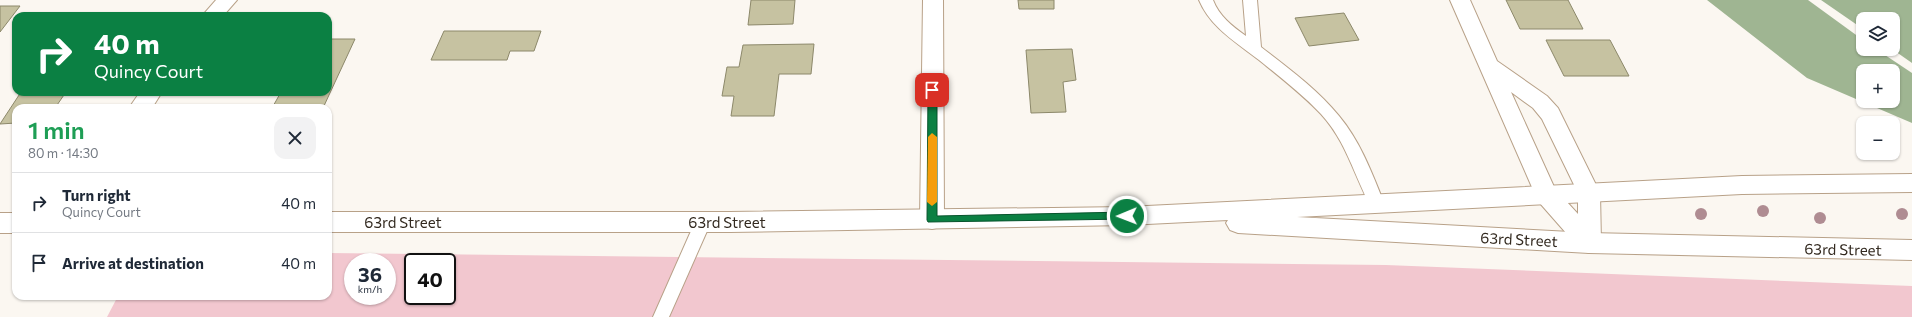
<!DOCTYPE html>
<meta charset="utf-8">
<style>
body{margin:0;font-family:Commissioner,sans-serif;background:#f2f2f3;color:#1f2937;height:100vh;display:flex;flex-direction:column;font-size:15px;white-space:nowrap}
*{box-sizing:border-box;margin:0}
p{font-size:13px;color:#747a83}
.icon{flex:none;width:22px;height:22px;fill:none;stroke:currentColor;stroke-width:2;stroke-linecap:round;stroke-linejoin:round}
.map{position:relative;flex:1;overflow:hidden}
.side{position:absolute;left:12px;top:104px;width:320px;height:196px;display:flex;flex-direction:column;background:#fff;border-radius:12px;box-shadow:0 1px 3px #0004}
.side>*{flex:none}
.top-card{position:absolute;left:12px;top:12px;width:320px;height:84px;border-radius:12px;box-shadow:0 1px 3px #0004;background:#0b8043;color:#fff;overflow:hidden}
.fabs{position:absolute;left:1856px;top:12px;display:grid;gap:8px}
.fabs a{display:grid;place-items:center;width:44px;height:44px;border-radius:8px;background:#fff;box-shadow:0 1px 3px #0004;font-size:20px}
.speed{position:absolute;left:344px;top:253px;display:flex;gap:8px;font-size:20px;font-weight:700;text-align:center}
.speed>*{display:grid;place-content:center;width:52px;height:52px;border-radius:50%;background:#fff;box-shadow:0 1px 3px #0004;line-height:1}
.speed small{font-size:10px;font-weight:400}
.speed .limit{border:2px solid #111;border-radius:6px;background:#fff;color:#111}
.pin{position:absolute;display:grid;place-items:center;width:34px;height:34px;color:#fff;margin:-17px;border-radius:8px;box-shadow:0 2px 6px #0006}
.me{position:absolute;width:44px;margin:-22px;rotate:269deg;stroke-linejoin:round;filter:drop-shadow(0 0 3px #0008)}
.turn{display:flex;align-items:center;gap:14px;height:84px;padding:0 16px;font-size:18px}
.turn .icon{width:52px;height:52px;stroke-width:2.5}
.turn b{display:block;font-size:28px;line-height:34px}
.round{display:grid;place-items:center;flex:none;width:42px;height:42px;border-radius:12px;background:#f2f2f3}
.summary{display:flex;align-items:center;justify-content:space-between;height:68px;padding:0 16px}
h1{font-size:24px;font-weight:600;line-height:30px;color:#1e9e55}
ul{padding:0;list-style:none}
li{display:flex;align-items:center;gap:12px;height:60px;padding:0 16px;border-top:1px solid #e0e1e3}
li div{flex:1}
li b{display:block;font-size:15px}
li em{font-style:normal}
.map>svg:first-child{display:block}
.green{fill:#f2c7cf;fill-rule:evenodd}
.water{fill:#9fb592;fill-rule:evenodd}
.building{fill:#c6c2a1;stroke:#8c886a}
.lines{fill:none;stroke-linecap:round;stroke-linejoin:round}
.service-casing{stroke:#b8a188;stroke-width:2}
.minor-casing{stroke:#b8a188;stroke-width:2}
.tertiary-casing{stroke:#b8a188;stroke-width:2}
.service{fill:#fff;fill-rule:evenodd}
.minor{fill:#fff;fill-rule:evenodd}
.tertiary{fill:#fff;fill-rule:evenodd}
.tree{fill:#af8c92}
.route{fill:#0b8043;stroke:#07532c}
.slow{fill:#f59e0b}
.labels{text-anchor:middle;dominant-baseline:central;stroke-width:3;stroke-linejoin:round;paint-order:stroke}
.street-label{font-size:15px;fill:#332a20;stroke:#fff}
</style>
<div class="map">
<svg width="1912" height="317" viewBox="0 0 1912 317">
<rect width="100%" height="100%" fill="#fbf7f1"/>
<path class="green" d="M328,253L1386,265L1912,286V317H107L118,296H328ZM353,262H387V296H353ZM413,262H447V296H413Z"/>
<path class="water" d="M1707,0H1808L1863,40V49H1876L1912,73V123L1807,78ZM1863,71H1893V101H1863Z
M1821,0H1912V63L1892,49L1893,19H1863V29Z"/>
<path class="building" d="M751,0H795L793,24L748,25Z
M1018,0H1054V9H1019Z
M1506,0H1568L1583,29H1520Z
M0,6H20L0,32Z
M1344,13L1359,40L1309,46L1295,18Z
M444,31H541L534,51H510L507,60H431Z
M328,39H355L323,108H272L281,92H328Z
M1546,40H1610L1629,76H1564Z
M814,44L811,74H779L774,116H731L734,96H722L727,67H739L743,45Z
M1072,49L1076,80L1063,82L1066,112L1031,113L1026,50Z
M21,92H66L55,108H16V123L0,124Z"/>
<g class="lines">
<g class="service-casing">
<path id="service" d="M1199,0H1213C1219,16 1232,26 1246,36L1243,0H1257L1261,47C1288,68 1317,89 1339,116C1360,141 1372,173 1384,203L1381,207L1376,209L1371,207C1354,175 1346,141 1321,114C1302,94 1280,77 1259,60C1236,42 1211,28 1199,0Z
M703,216L709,217L711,222L669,317H653L695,222L697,217Z"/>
</g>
<g class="minor-casing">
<path id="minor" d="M216,0H237L223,16H202Z
M923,0H943L944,220L940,227L932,229L924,227L920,220Z
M1450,0H1470L1497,61L1547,96L1558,108L1600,193L1601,243L1597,250L1589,253L1581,250L1538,201ZM1511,92L1533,108L1542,119L1578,193V214L1555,189Z
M140,92H162L152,108H129Z"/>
</g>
<g class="tertiary-casing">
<path id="tertiary" d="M1912,174V192L1742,194L1297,217L1589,233L1912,240V260L1589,253L1238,233L1230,230L1226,223L1228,220L1127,225L730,232H328V212H730L1127,207L1742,176Z
M0,213H16V233H0Z"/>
</g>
<use href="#service" class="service"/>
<use href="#minor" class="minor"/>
<use href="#tertiary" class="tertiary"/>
</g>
<g class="tree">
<circle cx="1763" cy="211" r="6"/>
<circle cx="1701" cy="214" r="6"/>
<circle cx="1902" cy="214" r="6"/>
<circle cx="1820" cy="218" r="6"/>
</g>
<path class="route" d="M932,86L937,90V216L1127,212L1130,214L1131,216L1130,219L928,222L927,220L928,90Z"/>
<path class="slow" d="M932,133L937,137V202L932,206L927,202L928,137Z"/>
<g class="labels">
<g class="street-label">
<text x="403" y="222">63rd Street</text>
<text x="727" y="222">63rd Street</text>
<text transform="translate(1519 239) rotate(3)">63rd Street</text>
<text transform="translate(1843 249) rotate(1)">63rd Street</text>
</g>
</g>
</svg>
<div class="fabs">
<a><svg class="icon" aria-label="layers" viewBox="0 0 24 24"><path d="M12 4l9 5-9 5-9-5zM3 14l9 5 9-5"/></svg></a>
<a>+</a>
<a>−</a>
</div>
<div class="speed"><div>36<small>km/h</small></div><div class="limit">40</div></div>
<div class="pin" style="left:932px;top:90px;background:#d93025"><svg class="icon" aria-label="arrive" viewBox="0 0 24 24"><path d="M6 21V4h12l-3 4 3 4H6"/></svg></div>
<svg class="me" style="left:1127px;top:216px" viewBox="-20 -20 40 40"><circle r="17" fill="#0b8043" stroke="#fff" stroke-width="3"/><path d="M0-11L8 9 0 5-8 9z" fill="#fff"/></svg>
<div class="top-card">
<div class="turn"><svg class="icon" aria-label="right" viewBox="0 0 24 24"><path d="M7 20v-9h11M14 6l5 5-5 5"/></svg><div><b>40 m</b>Quincy Court</div></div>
</div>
<section class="side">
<div class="summary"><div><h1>1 min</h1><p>80 m · 14:30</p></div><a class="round"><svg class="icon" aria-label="close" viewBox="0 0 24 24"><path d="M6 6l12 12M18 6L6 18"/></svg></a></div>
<ul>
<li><svg class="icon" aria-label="right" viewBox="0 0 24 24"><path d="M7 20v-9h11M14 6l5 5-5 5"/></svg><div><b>Turn right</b><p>Quincy Court</p></div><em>40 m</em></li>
<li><svg class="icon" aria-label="arrive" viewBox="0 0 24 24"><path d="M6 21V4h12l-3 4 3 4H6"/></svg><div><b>Arrive at destination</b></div><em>40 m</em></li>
</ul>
</section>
</div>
